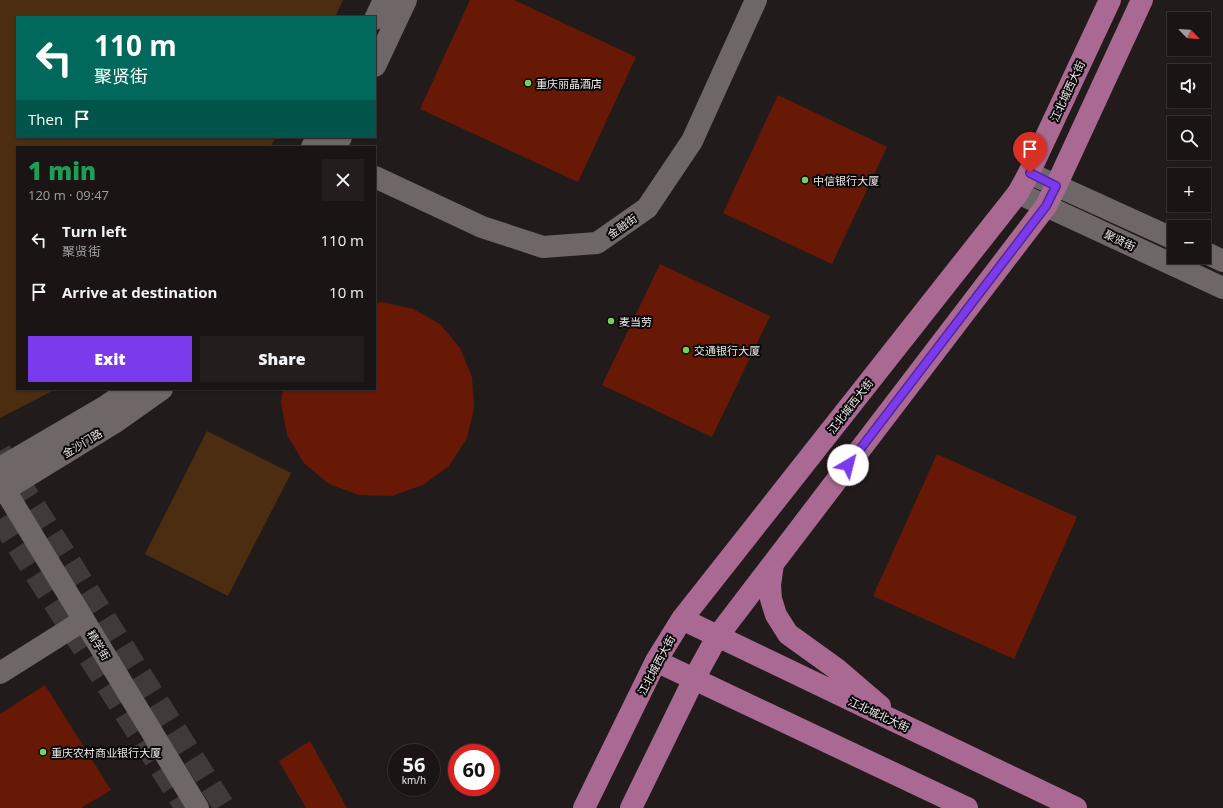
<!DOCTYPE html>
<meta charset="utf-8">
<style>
body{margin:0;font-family:"Open Sans","Noto Sans SC",sans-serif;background:#231d1e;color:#f1f3f6;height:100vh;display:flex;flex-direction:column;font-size:15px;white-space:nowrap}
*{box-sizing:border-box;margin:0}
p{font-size:13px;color:#9f9ea0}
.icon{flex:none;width:22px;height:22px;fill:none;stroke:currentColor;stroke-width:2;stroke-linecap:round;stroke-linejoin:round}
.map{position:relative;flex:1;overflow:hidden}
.side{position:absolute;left:16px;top:146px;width:360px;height:244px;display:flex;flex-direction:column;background:#1a1415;border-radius:0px;box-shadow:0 1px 3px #0004,0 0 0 1px #383334}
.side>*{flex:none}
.hud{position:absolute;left:16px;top:16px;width:360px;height:122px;border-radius:0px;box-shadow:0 1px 3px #0004,0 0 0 1px #383334;background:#00695c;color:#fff;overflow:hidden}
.needle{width:26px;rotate:115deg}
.fabs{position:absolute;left:1167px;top:12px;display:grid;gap:8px}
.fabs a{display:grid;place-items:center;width:44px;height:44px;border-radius:0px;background:#1a1415;box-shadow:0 1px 3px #0004,0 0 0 1px #383334;font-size:20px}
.speed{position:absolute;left:388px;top:744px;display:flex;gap:8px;font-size:20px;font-weight:700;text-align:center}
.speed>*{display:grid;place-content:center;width:52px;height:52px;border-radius:50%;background:#1a1415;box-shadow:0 1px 3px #0004,0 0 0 1px #383334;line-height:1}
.speed small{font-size:10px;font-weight:400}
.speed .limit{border:6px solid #d22;background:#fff;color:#111}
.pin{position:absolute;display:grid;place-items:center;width:34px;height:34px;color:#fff;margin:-41px -17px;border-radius:50% 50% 50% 0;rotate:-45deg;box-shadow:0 0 4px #0007}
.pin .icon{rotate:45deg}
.me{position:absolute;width:44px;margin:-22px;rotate:37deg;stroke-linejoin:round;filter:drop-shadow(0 0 3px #0008)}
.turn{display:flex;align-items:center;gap:14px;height:84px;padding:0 12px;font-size:18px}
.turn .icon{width:52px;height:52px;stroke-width:2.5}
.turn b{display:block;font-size:28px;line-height:34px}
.then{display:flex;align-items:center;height:38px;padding:0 12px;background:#0003;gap:8px;font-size:15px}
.round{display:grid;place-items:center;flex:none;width:42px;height:42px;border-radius:0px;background:#231d1e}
.overview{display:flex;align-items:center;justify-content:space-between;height:68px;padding:0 12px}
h1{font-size:24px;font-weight:800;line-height:30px;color:#1e9e55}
.primary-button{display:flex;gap:8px;margin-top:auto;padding:8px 12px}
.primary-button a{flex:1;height:46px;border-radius:0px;background:#7c3aed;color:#fff;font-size:16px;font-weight:800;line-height:46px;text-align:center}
.primary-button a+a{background:#231d1e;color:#f1f3f6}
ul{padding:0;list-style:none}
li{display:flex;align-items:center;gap:12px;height:52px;padding:0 12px}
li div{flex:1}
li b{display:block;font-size:15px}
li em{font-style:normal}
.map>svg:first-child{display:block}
.green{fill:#4c2d10}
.building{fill:#671905}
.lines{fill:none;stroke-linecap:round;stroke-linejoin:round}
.major-tunnel{stroke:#403a3b;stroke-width:22;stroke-dasharray:22 11;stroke-linecap:butt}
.minor{stroke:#6f6668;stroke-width:22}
.major{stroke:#aa6992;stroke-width:22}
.route-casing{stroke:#51269a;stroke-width:10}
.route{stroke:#7c3aed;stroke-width:7}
.poi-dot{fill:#74d25c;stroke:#090707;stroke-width:1.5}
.labels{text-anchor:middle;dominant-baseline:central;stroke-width:4;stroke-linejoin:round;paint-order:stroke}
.poi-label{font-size:11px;fill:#ede8e9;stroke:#090707;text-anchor:start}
.street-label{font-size:11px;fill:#ede8e9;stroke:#090707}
</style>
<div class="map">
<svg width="1223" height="808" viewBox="0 0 1223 808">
<rect width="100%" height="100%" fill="#221b1c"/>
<path class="green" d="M0,0H343L335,17H17V137H276L270,147H17V389H56L0,418Z
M207,431L291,473L228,596L145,554Z"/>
<path class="building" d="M470,0H514L636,57L578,182L420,109Z
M778,95L887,147L832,264L723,213Z
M660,264L770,316L712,437L602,385Z
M383,302L413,309L440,324L460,348L472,377L474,408L467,438L449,466L423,485L392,496L359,495L329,484L304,463L287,435L281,403L283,389H375V303Z
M937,454L1077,517L1014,659L873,596Z
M45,685L111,790L81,808H0V714Z
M310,741L347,808H306L279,761Z"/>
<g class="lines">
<path class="major-tunnel" d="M0,451L225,808
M0,519L186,808"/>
<path class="minor" d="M375,19L384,0
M375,66L406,0
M312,147L317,137
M336,147L341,137
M1029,173L1174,239
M375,177L482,227L543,247L597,243L647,208L692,141L756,0
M1018,193L1223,288
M1204,252L1223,261
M0,468L106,406L130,389
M0,482L198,808
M0,493L114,423L162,389
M0,673L84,620"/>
<path class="major" d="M773,564L770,585L771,599L776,615L788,634L838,670L880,706
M682,619L1076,808
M656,661L967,808
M584,808L656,661L682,619L1018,193L1029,173L1110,0
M631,808L694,679L717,637L1046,206L1056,186L1142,0"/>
</g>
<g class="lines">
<g class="route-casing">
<path id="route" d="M848,465L1046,206L1056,186L1030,173"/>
</g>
<use href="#route" class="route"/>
</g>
<g class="poi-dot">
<circle cx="528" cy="83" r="4"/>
<circle cx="805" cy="180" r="4"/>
<circle cx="611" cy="321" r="4"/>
<circle cx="686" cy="350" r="4"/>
<circle cx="43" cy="752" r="4"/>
</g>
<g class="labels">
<g class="poi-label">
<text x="536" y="83">重庆丽晶酒店</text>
<text x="813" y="180">中信银行大厦</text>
<text x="619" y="321">麦当劳</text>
<text x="694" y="350">交通银行大厦</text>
<text x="51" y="752">重庆农村商业银行大厦</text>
</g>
<g class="street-label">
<text transform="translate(1067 91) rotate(-65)">江北城西大街</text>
<text transform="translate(622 226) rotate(-35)">金融街</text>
<text transform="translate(1120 240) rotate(25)">聚贤街</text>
<text transform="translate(850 406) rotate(-52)">江北城西大街</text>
<text transform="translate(82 443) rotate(-31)">金沙门路</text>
<text transform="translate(99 645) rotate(59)">精学街</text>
<text transform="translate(656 665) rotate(-62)">江北城西大街</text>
<text transform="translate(879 714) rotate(25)">江北城北大街</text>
</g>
</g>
</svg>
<div class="fabs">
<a><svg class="needle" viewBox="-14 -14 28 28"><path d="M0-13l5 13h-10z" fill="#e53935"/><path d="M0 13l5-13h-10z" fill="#9f9ea0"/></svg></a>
<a><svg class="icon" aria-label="sound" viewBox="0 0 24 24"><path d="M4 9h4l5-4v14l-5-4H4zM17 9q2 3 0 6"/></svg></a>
<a><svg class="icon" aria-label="search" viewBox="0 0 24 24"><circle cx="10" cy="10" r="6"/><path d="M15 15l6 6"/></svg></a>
<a>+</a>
<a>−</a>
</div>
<div class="speed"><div>56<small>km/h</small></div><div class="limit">60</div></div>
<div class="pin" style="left:1030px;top:173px;background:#d93025"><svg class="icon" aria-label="arrive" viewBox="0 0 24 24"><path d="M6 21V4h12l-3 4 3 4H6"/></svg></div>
<svg class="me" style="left:848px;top:465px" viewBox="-20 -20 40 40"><circle r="19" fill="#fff"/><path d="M0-13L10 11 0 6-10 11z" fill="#7c3aed"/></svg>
<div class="hud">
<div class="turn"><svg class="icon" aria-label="left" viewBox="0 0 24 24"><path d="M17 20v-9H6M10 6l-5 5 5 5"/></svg><div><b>110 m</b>聚贤街</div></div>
<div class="then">Then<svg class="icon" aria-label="arrive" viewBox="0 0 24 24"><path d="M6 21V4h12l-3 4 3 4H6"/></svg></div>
</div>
<section class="side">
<div class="overview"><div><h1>1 min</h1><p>120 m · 09:47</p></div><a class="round"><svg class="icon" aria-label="close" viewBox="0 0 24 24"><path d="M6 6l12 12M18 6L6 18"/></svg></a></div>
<ul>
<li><svg class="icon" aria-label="left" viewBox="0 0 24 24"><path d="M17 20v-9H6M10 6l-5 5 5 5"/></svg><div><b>Turn left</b><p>聚贤街</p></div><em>110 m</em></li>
<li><svg class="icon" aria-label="arrive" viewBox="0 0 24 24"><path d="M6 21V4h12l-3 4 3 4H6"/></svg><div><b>Arrive at destination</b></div><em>10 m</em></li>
</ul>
<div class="primary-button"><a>Exit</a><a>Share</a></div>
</section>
</div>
